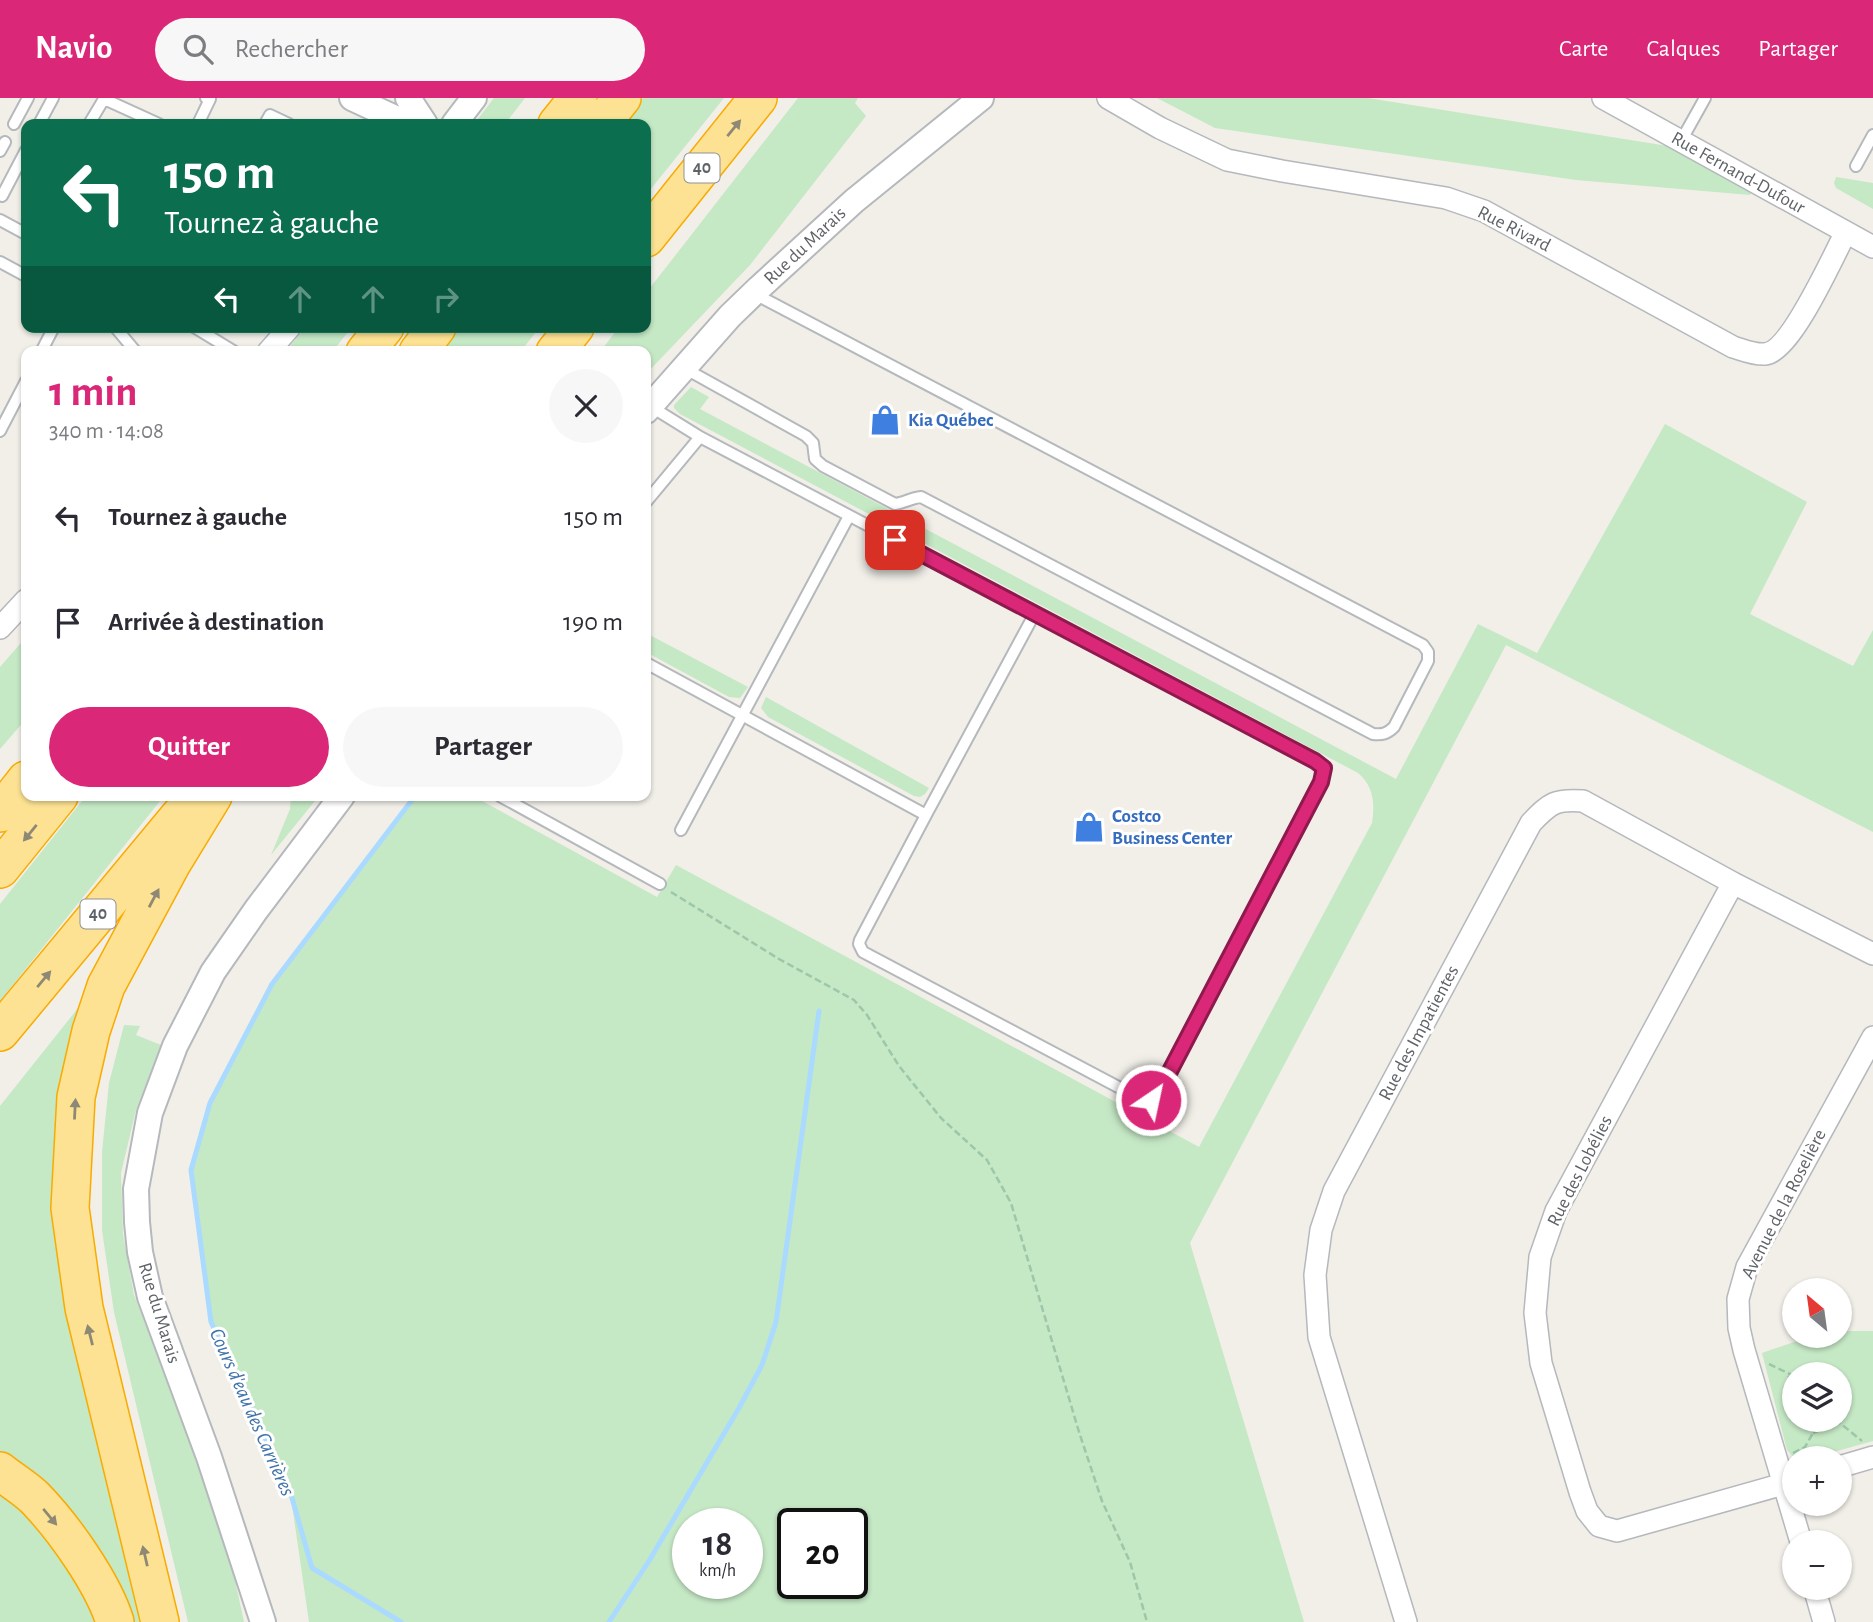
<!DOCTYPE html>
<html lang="fr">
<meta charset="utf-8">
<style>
body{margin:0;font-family:"Alegreya Sans",sans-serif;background:#f7f7f7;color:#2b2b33;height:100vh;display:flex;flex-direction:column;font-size:26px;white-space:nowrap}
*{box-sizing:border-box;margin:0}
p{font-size:23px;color:#7c7c81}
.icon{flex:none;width:38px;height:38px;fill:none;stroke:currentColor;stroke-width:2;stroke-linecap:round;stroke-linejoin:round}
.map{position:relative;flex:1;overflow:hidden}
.drawer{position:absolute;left:21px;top:248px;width:630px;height:455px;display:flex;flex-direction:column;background:#fff;border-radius:14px;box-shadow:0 2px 5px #0004}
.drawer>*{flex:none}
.top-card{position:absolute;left:21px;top:21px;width:630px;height:214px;border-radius:14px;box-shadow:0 2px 5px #0004;background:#0b6e4f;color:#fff;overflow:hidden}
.needle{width:46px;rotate:331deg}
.buttons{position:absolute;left:1782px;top:1180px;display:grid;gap:14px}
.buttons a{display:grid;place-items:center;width:70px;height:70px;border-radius:50%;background:#fff;box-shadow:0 2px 5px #0004;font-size:35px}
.speed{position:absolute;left:672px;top:1410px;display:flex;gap:14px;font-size:35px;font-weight:700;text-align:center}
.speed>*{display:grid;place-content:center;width:91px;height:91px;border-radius:50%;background:#fff;box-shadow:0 2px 5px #0004;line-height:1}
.speed small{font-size:18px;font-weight:400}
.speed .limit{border:4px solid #111;border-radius:10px;background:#fff;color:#111}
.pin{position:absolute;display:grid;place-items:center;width:60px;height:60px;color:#fff;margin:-30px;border-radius:14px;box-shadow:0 4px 10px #0006}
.me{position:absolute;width:77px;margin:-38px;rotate:34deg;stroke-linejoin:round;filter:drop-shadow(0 0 5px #0008)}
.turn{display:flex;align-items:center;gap:24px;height:147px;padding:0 28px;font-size:32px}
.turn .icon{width:91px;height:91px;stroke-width:2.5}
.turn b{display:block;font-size:49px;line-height:60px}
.lanes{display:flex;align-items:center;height:66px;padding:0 28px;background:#0003;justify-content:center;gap:35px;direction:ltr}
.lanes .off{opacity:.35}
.round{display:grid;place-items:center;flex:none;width:74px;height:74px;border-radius:37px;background:#f7f7f7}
.summary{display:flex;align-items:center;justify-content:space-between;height:119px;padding:0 28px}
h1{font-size:42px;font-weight:700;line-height:52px;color:#db2777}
.primary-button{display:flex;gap:14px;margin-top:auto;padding:14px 28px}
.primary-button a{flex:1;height:80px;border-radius:42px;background:#db2777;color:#fff;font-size:28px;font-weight:700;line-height:80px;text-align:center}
.primary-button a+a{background:#f7f7f7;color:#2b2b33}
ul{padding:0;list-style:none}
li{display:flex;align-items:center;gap:21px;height:105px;padding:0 28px}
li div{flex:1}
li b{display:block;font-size:26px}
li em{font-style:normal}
header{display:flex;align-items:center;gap:42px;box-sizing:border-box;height:98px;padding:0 35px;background:#db2777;color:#fff}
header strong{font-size:33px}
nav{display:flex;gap:38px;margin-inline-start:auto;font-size:24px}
.search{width:490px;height:63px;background:#f7f7f7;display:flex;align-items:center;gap:18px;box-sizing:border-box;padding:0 24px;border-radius:38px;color:#7c7c81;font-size:26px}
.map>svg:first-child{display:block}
.green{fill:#c5e8c5;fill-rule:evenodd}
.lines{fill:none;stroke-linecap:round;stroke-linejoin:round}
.stream{stroke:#aadaff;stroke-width:5}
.service-casing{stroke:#b5b8bc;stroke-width:14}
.minor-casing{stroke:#b5b8bc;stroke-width:24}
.tertiary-casing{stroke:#b5b8bc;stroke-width:28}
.motorway-casing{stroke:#f9ab00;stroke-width:40}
.path{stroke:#9cc7a9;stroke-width:2.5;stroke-dasharray:7 3.5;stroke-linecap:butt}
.service{stroke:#fff;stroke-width:10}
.minor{stroke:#fff;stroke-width:21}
.tertiary{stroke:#fff;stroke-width:24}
.motorway{stroke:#fde293;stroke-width:37}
.oneway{fill:#8e8975}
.route-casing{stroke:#8e194d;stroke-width:18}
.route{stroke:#db2777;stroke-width:12}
.labels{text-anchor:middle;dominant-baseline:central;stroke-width:6;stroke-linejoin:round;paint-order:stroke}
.shield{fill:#fff;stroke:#8f9295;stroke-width:2}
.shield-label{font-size:18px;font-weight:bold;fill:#5f6368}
.street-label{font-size:19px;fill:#5f6368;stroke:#fff}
.shop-label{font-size:19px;font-weight:bold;fill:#366cbe;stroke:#fff;text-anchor:start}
.water-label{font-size:21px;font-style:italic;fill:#4174aa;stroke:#fff}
</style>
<header>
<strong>Navio</strong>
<div class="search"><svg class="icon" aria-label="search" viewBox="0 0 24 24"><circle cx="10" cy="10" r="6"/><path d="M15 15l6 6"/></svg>Rechercher</div>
<nav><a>Carte</a><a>Calques</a><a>Partager</a></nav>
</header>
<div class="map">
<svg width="1873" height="1524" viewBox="0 0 1873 1524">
<rect width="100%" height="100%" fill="#f1efe8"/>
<path class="green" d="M494,0H525L505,26H474Z
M643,0H724L646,97V26H622Z
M798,0H858L855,5L866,18L750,167L646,276V254H600L619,229H646V195Z
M1157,0H1368L1674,49L1753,91L1750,97L1576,82L1215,30Z
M1836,79L1873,85V111L1836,90L1834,85Z
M306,229H352L332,254H285Z
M461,229H540L520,254H442Z
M691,289L709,299L700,311L1396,681L1478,526L1537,555L1665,326L1807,404L1750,516L1853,568L1873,532V734L1506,547L1190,1145L1304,1524H309L290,1393L211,1224L191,1072L210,1005L272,886L415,698H473L657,799L676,767L1199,1049L1372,725C1375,707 1374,688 1358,675L680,316L674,310V307ZM688,1426H747V1486H688ZM793,1426H852V1486H793Z
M646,535L748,589L740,600L729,599L646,554Z
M26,539V621L0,651V569Z
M766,599L929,690L925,696L920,699L914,698L768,619L761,610Z
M86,698H164L0,903V806Z
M291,698H319L271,757L290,711Z
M98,885L66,1003L143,1524H125L0,1363V1008Z
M124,927L140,928L136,937L161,947L136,1012L121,1075L123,1136L134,1197L203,1372L229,1455L244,1524H188L114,1214L102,1132V1054L109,985Z
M1846,1233H1873V1343L1812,1360H1794L1787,1352L1762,1255C1788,1246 1811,1237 1839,1237V1234ZM1794,1276H1839V1321H1794Z
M0,1387L35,1419L102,1524H0Z"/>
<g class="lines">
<path class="stream" d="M354,229L356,234
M401,1524L312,1470L290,1393L211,1224L191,1072L210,1005L272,886L415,698
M609,1524L649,1463L739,1310L762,1267L776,1224L819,913"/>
<g class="service-casing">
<path id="service" d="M14,26L28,0
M39,26L53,0
M89,26L104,1L159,26
M198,26L210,1L206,0
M265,26L270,17L289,26
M1681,43L1705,0
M0,53L5,44
M1856,68L1873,37
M2,98L26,52
M0,122L26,136
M0,164L26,178
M115,229L136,254
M194,229L235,254
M41,254L54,229
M684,270L806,338L813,345L815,361L823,368L895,406C904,405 911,400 921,399L1373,636C1382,637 1387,636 1394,629L1428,563V554L1423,547L753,195
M650,308L700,339L1315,663L1323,670L1321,684L1158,996L1151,1002L1139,1000L863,854L859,846L860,842L926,717
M0,333L26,283
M646,404L700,339
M646,565L926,717L1035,515
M500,698L660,786
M681,732L849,418"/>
</g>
<g class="minor-casing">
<path id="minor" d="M1108,0L1160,30L1227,62L1282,73L1446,100L1484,113L1733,249C1743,252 1754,257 1765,256C1791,254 1833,158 1846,134
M1603,0L1873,149
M268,254L290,229
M0,530L26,502
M1733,785L1556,1113L1540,1159L1535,1215L1541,1265L1580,1394L1587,1413L1599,1428L1617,1433L1794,1383
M1839,1369L1873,1359
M1801,1444L1744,1252L1739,1230L1738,1201L1747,1169L1873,939
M1814,1489L1824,1524
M1406,1524L1319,1239L1315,1177L1321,1132L1334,1093L1531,725C1550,705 1555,701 1583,703L1733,785L1873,856"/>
</g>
<g class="tertiary-casing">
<path id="tertiary" d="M352,0L395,20L415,26
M408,0L425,26
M454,26L474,0
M646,313L730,218L759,190L854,103L981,0
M263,1524L209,1359L150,1199L140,1154L137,1124L136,1091L150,1015L175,948L213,874L256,812L342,698"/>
</g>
<g class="motorway-casing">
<path id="motorway" d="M557,26L578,0
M601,26L622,0
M646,140L758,0
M365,254L385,229
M418,254L437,229
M555,254L575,229
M0,715L26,682
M0,771L59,698
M0,934L181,716
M0,1373C11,1382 25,1390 35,1400C64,1430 103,1485 115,1524
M160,1524L84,1210L70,1110L76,999L91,933L106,888L172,765L213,698"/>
</g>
<path class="path" d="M671,794L779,861L854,902L867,917L899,968L941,1020L987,1062L1011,1105L1079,1334L1102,1403L1130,1464L1147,1524
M1769,1266L1794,1278
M1788,1278L1794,1287
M1835,1321L1862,1343
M1813,1335L1838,1325
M1793,1355L1805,1349L1813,1335L1806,1321"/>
<use href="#service" class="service"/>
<use href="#minor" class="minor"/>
<use href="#tertiary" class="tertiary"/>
<use href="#motorway" class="motorway"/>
</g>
<defs><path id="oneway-solid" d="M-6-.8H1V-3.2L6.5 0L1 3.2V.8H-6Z" transform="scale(1.75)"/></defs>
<g class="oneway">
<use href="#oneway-solid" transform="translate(734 30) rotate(-51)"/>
<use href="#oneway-solid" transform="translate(30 735) rotate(129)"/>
<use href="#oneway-solid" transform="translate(154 800) rotate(-62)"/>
<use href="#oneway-solid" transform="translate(44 881) rotate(-50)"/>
<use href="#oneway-solid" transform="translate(75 1011) rotate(-87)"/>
<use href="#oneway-solid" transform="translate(90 1237) rotate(-104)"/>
<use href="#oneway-solid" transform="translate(50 1419) rotate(50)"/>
<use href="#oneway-solid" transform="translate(145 1458) rotate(-103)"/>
</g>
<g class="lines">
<g class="route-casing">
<path id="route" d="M895,442L1315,663L1324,670L1321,684L1158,996L1151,1002"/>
</g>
<use href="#route" class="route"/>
</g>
<defs>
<g id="shop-bare" transform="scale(2.415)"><path d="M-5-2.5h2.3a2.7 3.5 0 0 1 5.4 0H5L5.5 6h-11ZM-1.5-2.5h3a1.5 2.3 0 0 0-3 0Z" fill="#3f7fe0" stroke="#fff" stroke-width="2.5" paint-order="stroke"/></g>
</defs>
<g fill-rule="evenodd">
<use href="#shop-bare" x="885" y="322"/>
<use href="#shop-bare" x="1089" y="729"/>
</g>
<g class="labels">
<g class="shield">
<rect x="684.5" y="55.5" width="35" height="29" rx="5"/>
<rect x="80.5" y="801.5" width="35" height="29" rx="5"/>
</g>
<g class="shield-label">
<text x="702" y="70">40</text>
<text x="98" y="816">40</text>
</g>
<g class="street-label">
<text transform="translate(1738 75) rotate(29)">Rue Fernand-Dufour</text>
<text transform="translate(1514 131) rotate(27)">Rue Rivard</text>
<text transform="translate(805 148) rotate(-43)">Rue du Marais</text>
<text transform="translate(1419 935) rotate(-62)">Rue des Impatientes</text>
<text transform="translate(1580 1073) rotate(-63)">Rue des Lobélies</text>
<text transform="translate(1784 1106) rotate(-63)">Avenue de la Roselière</text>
<text transform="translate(159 1215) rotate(73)">Rue du Marais</text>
</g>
<g class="shop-label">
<text x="908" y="322">Kia Québec</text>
<text x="1112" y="718">Costco<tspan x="1112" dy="22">Business Center</tspan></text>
</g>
<g class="water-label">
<text transform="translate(252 1314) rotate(66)">Cours d'eau des Carrières</text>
</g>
</g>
</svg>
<div class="buttons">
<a><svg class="needle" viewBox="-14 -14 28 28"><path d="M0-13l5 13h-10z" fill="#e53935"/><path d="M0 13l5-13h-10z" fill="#7c7c81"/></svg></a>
<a><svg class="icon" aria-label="layers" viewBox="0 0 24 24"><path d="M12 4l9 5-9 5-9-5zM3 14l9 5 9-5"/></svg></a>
<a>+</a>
<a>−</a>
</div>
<div class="speed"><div>18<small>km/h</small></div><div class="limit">20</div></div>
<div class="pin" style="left:895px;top:442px;background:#d93025"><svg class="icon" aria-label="arrive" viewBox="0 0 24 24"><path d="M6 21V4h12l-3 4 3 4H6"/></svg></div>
<svg class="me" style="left:1151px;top:1002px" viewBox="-20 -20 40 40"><circle r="17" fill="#db2777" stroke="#fff" stroke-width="3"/><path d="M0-11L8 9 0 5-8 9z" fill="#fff"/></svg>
<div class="top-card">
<div class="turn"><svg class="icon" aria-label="left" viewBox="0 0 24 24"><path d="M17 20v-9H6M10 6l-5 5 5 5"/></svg><div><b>150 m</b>Tournez à gauche</div></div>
<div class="lanes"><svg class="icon" aria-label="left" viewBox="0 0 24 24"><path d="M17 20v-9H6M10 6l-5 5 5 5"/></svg><svg class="icon off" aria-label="ahead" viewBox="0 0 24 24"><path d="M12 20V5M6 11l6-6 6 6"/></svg><svg class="icon off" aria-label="ahead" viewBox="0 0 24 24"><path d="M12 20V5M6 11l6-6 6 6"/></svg><svg class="icon off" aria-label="right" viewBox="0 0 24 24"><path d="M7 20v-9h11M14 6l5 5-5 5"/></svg></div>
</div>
<section class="drawer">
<div class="summary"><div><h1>1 min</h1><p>340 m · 14:08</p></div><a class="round"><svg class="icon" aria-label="close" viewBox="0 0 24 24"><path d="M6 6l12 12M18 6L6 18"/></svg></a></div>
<ul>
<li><svg class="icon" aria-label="left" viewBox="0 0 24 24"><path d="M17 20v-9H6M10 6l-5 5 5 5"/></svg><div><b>Tournez à gauche</b></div><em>150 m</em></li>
<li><svg class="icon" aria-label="arrive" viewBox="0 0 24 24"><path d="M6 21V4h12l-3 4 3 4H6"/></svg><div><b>Arrivée à destination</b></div><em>190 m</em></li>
</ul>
<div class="primary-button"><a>Quitter</a><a>Partager</a></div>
</section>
</div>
